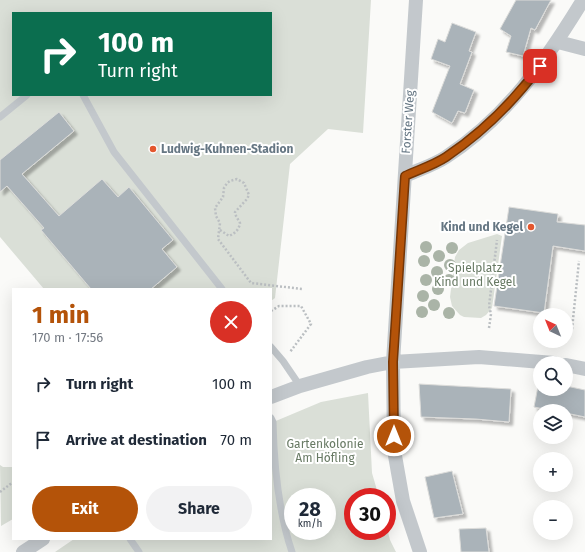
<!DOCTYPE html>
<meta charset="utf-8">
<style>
body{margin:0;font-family:"Fira Sans",sans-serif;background:#f2f2f3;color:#1f2937;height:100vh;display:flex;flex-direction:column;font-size:15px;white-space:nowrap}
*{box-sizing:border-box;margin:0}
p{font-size:13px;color:#747a83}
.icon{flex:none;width:22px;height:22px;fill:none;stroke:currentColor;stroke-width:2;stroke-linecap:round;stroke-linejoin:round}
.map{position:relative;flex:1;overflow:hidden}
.drawer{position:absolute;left:12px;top:288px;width:260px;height:252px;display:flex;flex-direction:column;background:#fff;border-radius:0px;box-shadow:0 4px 16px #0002}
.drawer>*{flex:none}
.banner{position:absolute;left:12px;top:12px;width:260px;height:84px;border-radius:0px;box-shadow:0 4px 16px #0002;background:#0b6e4f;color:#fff;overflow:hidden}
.needle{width:26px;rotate:317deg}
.controls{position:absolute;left:533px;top:308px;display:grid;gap:8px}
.controls a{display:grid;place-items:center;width:40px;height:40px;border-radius:50%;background:#fff;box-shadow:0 4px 16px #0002;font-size:20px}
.speed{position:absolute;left:284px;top:488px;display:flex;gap:8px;font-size:20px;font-weight:700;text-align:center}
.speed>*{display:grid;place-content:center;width:52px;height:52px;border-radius:50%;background:#fff;box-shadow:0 4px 16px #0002;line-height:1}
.speed small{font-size:10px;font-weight:400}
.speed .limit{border:6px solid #d22;background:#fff;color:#111}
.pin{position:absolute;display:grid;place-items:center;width:34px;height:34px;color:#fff;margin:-17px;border-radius:8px;box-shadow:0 2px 6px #0006}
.me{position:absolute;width:44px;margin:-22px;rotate:0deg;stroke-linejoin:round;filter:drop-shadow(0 0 3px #0008)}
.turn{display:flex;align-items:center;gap:14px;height:84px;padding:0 20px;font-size:18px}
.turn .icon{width:52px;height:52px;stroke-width:2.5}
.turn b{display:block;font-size:28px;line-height:34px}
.round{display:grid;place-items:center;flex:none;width:42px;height:42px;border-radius:21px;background:#f2f2f3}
.headline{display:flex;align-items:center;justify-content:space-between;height:68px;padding:0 20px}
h1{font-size:24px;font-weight:700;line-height:30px;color:#b45309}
.primary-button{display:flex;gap:8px;margin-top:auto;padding:8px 20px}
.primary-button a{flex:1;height:46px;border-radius:24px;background:#b45309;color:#fff;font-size:16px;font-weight:700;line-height:46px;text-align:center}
.primary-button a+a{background:#f2f2f3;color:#1f2937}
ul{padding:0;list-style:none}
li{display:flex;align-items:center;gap:12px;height:56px;padding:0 20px}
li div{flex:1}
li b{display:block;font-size:15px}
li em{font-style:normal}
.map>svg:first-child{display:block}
.green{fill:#dadfd7;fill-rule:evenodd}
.building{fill:#aab3b9;stroke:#dcdcda;filter:url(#shadow)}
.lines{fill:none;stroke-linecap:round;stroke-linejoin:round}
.path{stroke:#bbbfc2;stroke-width:2.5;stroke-dasharray:2 2;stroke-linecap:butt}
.lane{stroke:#c3c8cc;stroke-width:7}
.street{stroke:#c3c8cc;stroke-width:14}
.tree{fill:#aab4a7}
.route-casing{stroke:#753606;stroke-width:10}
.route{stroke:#b45309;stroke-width:7}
.poi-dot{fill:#e4572e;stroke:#fff;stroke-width:1.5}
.labels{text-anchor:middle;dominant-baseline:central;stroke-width:4;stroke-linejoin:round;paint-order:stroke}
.street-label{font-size:12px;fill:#657683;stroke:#fff}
.poi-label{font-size:12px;font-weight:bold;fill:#657683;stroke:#fff;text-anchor:start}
.park-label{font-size:12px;fill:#687a64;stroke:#fff}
</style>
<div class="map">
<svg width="585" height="552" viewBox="0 0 585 552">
<defs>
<filter id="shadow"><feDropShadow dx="3.5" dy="3.5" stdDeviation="1" flood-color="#0004"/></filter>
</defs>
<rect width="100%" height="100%" fill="#fafaf8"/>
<path class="green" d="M0,0H371L363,133L328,129L290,164L275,298L271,301V289H44L0,237ZM13,13H271V95H13Z
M497,234L502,236L492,308L486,315L481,318L464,317L460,315L452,306L450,297L455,257L459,250L468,243Z
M368,393L372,473L379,497H353V531H387V528L390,540L396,552H55L74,539H271V423L321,402ZM293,497H327V531H293Z
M0,465L3,467H13V519L1,526Z"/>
<path class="building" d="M516,0H551L535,30L531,28L523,56L506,52L511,36L500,29Z
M452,23L476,32L469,51L472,52L460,84L474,90L465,113L458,111L452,123L432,112L450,66L431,59L438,39L445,42Z
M59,112L74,131L22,174L59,216L102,179L118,197L129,187L173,240L162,249L177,267L151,289H91L41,230L44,228L7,186L0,192V160Z
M509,207L558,214L557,222L585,225V251L553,246L544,313L494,306Z
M539,381H540V389H566V386L585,390V417L566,413V411H554L534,407Z
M419,384L511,389L509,422L476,419L421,417Z
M452,471L463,514L434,518L425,477Z
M486,528L489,552H461L459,529Z"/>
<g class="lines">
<path class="path" d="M220,230L229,236C235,233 239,230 240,223L235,214V212L247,199L249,195L244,183L237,179L230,181L227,183L224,188L223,197L215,208L216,216L220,223L218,239L251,283L302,289
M271,311L279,306H301L311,324L290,352
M489,328L491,314L489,306L497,240
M572,329L579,261
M0,492L13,482"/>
<path class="lane" d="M83,95L114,152L222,289
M0,117L27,95
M271,347L283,361L300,386
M271,418L273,422C274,466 278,511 292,552
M130,539L139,552"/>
<path class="street" d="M416,0L393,362L394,450L403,501L420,552
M558,42L585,49
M405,176C418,170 434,165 446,157C508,116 545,62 583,0
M566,365L585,369
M271,397L300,386L367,367L393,362L479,357L554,363
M23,552L43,539"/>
</g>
<g class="tree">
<circle cx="426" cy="247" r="6"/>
<circle cx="452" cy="248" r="6"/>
<circle cx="439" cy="256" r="6"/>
<circle cx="424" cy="261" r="6"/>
<circle cx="450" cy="265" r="6"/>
<circle cx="437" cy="272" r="6"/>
<circle cx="426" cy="280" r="6"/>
<circle cx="449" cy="280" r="6"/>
<circle cx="438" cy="289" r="6"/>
<circle cx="423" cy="296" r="6"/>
<circle cx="434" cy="305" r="6"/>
<circle cx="422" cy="312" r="6"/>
<circle cx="449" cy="313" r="6"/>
</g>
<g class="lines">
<g class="route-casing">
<path id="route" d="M394,436L393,362L405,176C418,170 434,165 446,157C483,132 514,101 540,66"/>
</g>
<use href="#route" class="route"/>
</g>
<g class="poi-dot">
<circle cx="153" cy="149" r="4"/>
<circle cx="531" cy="227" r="4"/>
</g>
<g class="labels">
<g class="street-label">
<text transform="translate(408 122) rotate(-86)">Forster Weg</text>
</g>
<g class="poi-label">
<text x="161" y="149">Ludwig-Kuhnen-Stadion</text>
<text x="523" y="227" text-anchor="end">Kind und Kegel</text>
</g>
<g class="park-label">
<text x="475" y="268">Spielplatz<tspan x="475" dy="14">Kind und Kegel</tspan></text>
<text x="325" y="444">Gartenkolonie<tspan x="325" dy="14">Am Höfling</tspan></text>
</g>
</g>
</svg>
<div class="controls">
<a><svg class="needle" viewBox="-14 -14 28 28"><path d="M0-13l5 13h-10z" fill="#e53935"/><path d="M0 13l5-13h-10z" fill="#747a83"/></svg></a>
<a><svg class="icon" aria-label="search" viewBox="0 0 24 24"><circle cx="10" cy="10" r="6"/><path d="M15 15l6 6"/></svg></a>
<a><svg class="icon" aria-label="layers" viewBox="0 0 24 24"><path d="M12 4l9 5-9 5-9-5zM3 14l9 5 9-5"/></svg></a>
<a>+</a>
<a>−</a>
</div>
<div class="speed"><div>28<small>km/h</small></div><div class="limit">30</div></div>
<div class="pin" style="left:540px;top:66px;background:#d93025"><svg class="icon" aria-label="arrive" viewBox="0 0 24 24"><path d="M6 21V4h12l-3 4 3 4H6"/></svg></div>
<svg class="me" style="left:394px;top:436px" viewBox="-20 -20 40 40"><circle r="17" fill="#b45309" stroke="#fff" stroke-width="3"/><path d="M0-11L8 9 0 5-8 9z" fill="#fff"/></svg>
<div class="banner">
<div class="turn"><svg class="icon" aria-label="right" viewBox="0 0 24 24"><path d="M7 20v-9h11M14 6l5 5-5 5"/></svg><div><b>100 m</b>Turn right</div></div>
</div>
<section class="drawer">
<div class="headline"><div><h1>1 min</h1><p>170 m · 17:56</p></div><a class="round" style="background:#d93025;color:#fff"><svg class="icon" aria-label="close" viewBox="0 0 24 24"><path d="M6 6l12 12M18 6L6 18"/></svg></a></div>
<ul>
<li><svg class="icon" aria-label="right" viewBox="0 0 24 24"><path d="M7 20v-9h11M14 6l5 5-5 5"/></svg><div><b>Turn right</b></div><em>100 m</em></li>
<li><svg class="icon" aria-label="arrive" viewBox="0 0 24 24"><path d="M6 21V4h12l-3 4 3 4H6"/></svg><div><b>Arrive at destination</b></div><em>70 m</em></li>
</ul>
<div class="primary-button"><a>Exit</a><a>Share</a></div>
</section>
</div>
